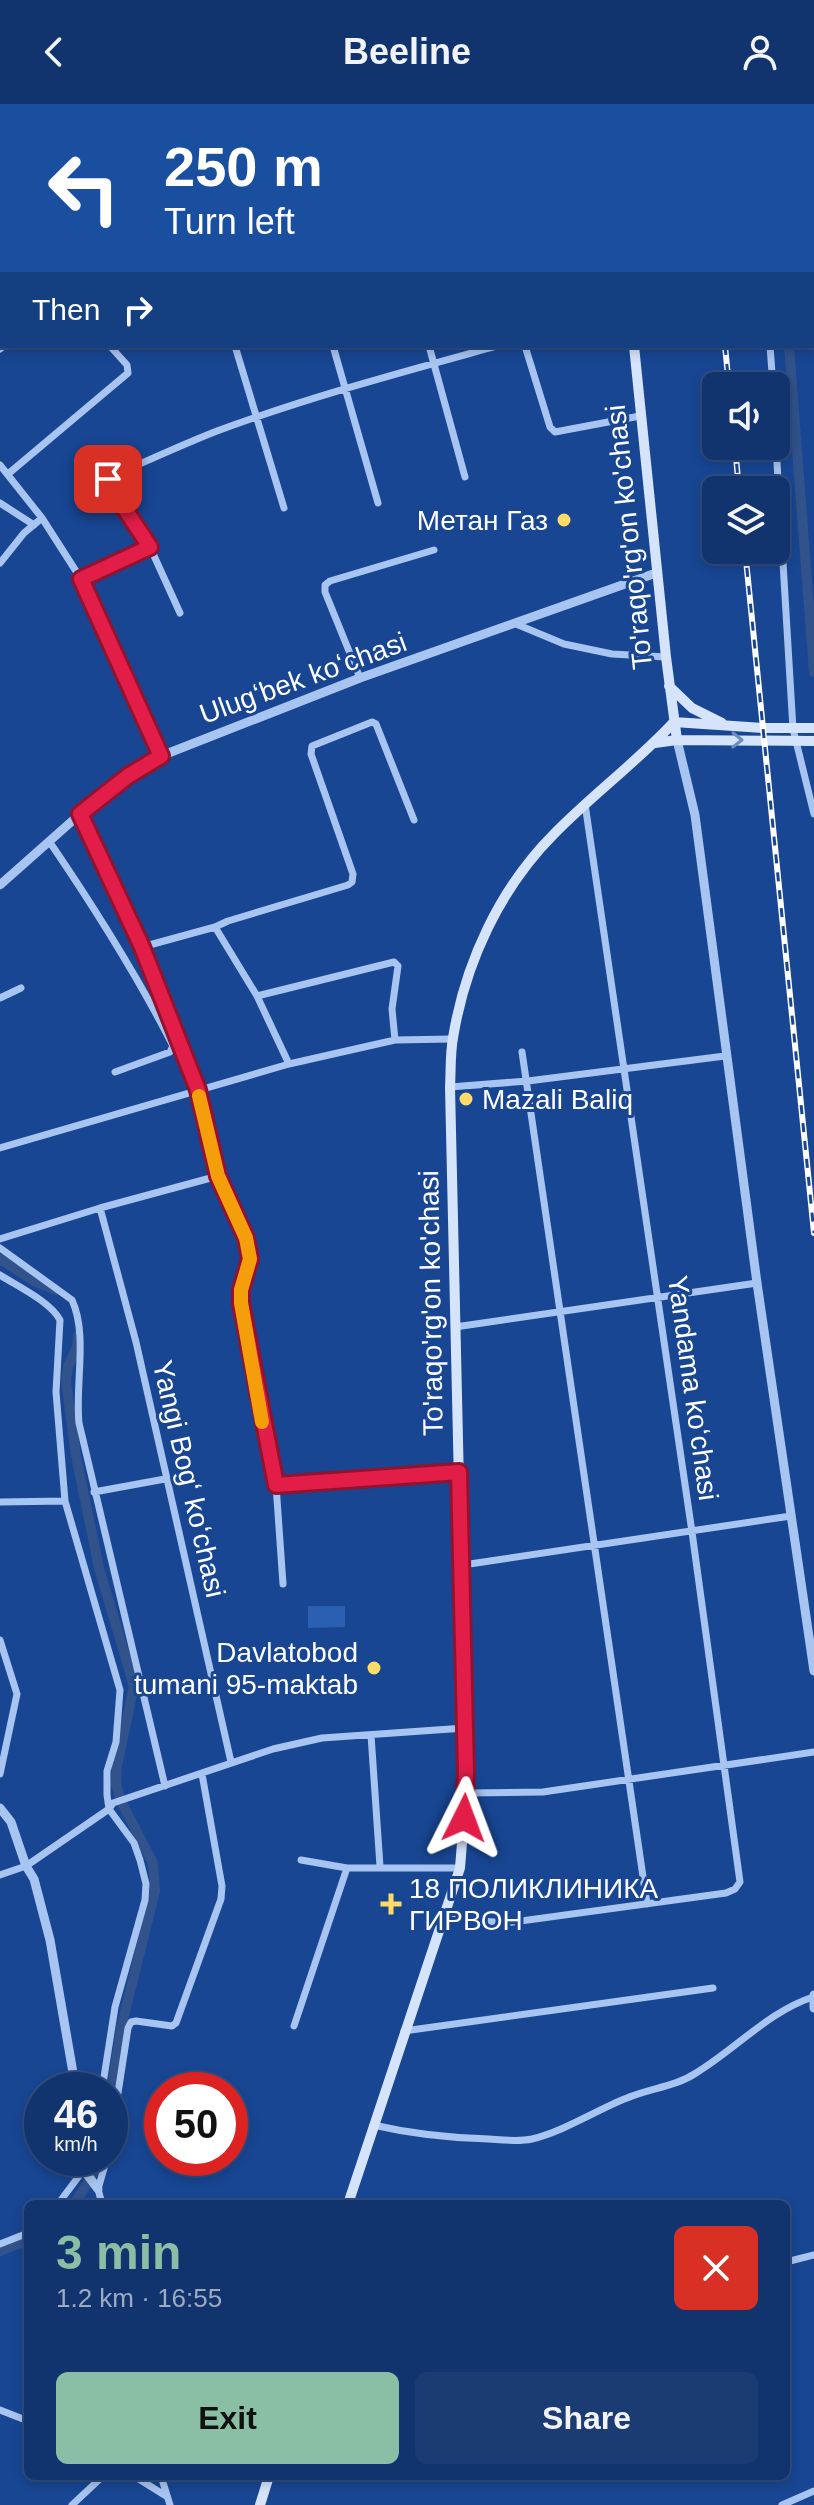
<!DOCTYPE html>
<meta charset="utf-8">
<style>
body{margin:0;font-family:Helvetica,sans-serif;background:#1b3c73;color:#f1f3f6;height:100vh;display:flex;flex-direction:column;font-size:30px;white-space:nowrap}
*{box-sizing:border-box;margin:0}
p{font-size:26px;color:#9caac2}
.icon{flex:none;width:44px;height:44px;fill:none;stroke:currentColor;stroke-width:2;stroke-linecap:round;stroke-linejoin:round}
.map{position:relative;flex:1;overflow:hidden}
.drawer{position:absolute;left:24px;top:2096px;width:766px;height:280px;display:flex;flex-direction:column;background:#12346e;border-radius:12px;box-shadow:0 4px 12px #0003,0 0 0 2px #314f81}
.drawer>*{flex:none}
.guide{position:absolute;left:0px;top:0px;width:814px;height:244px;box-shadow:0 4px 12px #0003,0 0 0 2px #314f81;background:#1a4fa0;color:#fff;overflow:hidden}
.buttons{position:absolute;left:702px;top:268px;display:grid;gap:16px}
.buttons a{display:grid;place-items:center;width:88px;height:88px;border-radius:12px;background:#12346e;box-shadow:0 4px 12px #0003,0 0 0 2px #314f81;font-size:40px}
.speed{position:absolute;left:24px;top:1968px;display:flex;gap:16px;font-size:40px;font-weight:700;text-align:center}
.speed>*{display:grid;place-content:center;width:104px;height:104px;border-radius:50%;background:#12346e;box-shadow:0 4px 12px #0003,0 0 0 2px #314f81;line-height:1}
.speed small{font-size:20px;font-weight:400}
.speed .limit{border:12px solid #d22;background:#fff;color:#111}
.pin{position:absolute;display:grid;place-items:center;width:68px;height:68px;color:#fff;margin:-34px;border-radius:16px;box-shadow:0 4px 12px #0006}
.me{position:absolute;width:88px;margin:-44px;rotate:3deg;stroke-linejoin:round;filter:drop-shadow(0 0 6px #0008)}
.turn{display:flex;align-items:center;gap:28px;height:168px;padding:0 32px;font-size:36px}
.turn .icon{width:104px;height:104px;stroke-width:2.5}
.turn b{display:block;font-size:56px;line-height:68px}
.then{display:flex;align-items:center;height:76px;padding:0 32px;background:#0003;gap:16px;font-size:30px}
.round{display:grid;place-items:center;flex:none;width:84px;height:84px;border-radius:12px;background:#1b3c73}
.overview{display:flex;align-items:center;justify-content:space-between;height:136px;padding:0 32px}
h1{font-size:48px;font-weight:700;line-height:60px;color:#8abfa5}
.primary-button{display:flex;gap:16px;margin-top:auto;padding:16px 32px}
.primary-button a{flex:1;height:92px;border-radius:12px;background:#8abfa5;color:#111;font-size:32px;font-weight:700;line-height:92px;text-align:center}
.primary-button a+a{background:#1b3c73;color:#f1f3f6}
header{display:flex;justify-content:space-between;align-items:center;height:104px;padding:0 32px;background:#12346e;font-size:36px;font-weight:700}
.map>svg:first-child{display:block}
.green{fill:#2a5fb1}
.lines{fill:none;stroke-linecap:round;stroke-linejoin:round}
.canal{stroke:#31528b;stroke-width:10}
.minor{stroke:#a8c4f0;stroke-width:7}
.tertiary{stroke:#a8c4f0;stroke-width:9}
.secondary{stroke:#d6e4fb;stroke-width:10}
.rail-casing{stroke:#fff;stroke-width:6}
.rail{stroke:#184693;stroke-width:3;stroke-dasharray:9;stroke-linecap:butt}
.oneway{stroke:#6d8dc2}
.route-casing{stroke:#92132f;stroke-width:20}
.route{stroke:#e11d48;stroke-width:14}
.slow{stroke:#f59e0b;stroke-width:14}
.poi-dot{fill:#ffdc67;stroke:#184693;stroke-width:3}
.labels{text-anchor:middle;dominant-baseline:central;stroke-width:6;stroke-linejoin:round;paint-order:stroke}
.poi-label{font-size:28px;fill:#fff;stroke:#184693;text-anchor:end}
.street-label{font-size:28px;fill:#fff;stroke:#184693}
</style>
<header><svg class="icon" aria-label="back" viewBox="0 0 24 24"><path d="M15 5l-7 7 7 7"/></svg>Beeline<svg class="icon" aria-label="person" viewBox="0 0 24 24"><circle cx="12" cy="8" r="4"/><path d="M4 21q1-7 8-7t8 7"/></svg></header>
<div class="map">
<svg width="814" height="2401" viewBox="0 0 814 2401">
<rect width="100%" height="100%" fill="#184693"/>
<path class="green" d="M308,1502H345V1523L308,1524Z"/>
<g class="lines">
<path class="canal" d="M771,0V2
M789,242L814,568
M0,1155L34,1177L56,1186
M78,1231L77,1243L68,1262L66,1277L76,1352L99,1464L134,1582L117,1662L116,1680L121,1697L153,1759L155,1787L122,1920L110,1995
M74,2100L89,2077L100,2054
M0,2147L28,2136"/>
<path class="minor" d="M261,0V2
M360,0V2
M457,0V2
M752,0V2
M153,2L158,0
M0,59L2,58
M0,117L2,119
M235,242L284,404
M333,242L378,399
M429,242L465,373
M525,242L550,323L555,328L640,312
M770,242L773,282
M0,245L4,242
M776,342L793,625L814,710
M0,361L42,414L81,475L161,652
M8,370L128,269L127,261L110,242
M0,399L34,421
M0,459L24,429L42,414
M81,475L150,443
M180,509L150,443L111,384L110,373C145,358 181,341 217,327C309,293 403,268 497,242
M516,520L564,540L612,550L666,553
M360,574L325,488V481L330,477L434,446
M80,710L142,843L198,986L218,1072L246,1134L250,1155L241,1186V1199L276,1381L283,1480
M49,737C94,803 137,871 173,942L170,948L115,968
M215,823L257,892L289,960
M142,843L215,823L228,817L348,781L352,778L353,770L311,650L312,642L372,618L376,620L414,716
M257,892L394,858L398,862L392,905L395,936
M0,894L21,884
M522,948L647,1800
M450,983L528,977L725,952
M0,1044L289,960L395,936L452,935
M100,1104L136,1238L231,1658
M0,1135L100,1104L218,1072
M0,1144L72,1196C88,1231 75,1280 79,1319L165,1682
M0,1171C17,1182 51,1198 60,1216L56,1288L65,1397L120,1586L116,1638L107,1667V1691L109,1705L134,1739L140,1756L146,1780L145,1796L115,1903L102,1986
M455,1223L757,1179
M276,1381L459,1368
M94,1388L165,1375
M0,1398L65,1397
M463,1461L791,1412
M0,1536L17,1590L0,1670
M371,1631L380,1762
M466,1689L543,1688L814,1648
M301,1756L347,1764H460
M0,1771L26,1762L109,1705L113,1699L273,1645L322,1634L465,1624
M446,1808L482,1817L506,1819L726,1789L735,1785L740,1778L692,1428L585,700
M294,1922L347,1764
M404,1927L713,1884
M373,2021C412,2030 449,2034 489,2035C503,2036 518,2038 532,2035C565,2027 596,2006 627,1994C650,1984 675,1983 696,1969C737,1944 768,1908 813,1893
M110,2041L128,1924L131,1918L136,1917L172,1922L176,1919L221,1795L222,1782L202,1670
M58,2100L79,2072L83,2060
M102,2100L98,2085L107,2054
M0,2140L28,2129
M786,2158L814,2151
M0,2306L28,2317
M134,2372L166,2392
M161,2372L170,2401
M72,2401L103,2372
M782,2401L814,2387"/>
<path class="tertiary" d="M677,636L695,711L757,1179L814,1567
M0,781L80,710L128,672L161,652L360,574L656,469
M0,1704L11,1718L26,1762L34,1775L50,1836L76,1986
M814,1891V1904
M83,2054L86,2069L98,2085"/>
<path class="secondary" d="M610,0V2
M634,242L666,553L677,636
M669,582L692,604L722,619
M655,639L677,636L814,637
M348,2100L460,1764L466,1689L450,983C451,967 450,950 453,934C465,859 500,784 554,730C592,691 637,658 674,618L763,624H814
M260,2401L269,2372"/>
<g class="rail-casing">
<path id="rail" d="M700,0V2
M725,242L729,282
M735,342L739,386
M745,446L814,1129"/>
</g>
<use href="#rail" class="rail"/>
</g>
<defs><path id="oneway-chevron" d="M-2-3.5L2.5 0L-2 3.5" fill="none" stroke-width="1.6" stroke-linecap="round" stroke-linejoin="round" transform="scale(2)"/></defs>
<use class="oneway" href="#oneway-chevron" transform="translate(737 636) rotate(1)"/>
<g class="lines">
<g class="route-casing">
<path id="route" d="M108,375L111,384L150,443L81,475L161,652L128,672L80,710L142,843L198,986L218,1072L246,1134L250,1155L241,1186V1199L276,1381L459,1368L466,1668L464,1714"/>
</g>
<use href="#route" class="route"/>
<path class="slow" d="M199,992L218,1072L246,1134L250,1155L241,1186V1199L262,1318"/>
</g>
<g class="poi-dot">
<circle cx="564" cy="416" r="8"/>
<circle cx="466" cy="995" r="8"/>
<circle cx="374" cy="1564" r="8"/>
<path d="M387 1788h8v8h8v8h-8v8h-8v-8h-8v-8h8z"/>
</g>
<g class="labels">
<g class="poi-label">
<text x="548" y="416">Метан Газ</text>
<text x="482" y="995" text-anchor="start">Mazali Baliq</text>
<text x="358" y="1548">Davlatobod<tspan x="358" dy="32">tumani 95-maktab</tspan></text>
<text x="409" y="1784" text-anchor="start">18 ПОЛИКЛИНИКА<tspan x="409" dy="32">ГИРВОН</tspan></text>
</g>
<g class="street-label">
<text transform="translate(629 433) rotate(-96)">To'raqo'rg'on ko'chasi</text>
<text transform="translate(303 574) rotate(-20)">Ulugʻbek koʻchasi</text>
<text transform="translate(431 1199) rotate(-91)">To'raqo'rg'on ko'chasi</text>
<text transform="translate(693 1284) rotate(82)">Yandama koʻchasi</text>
<text transform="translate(189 1375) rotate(77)">Yangi Bogʻ koʻchasi</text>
</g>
</g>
</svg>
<div class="buttons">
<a><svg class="icon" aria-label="sound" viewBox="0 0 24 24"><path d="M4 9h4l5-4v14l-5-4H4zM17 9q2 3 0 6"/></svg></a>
<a><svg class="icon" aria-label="layers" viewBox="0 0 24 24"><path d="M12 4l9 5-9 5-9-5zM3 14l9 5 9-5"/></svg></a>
</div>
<div class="speed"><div>46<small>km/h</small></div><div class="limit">50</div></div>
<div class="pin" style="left:108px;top:375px;background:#d93025"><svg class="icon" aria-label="arrive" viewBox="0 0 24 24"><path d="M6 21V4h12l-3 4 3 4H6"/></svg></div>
<svg class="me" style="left:464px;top:1714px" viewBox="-20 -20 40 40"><path d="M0-17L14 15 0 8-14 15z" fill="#e11d48" stroke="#fff" stroke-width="4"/></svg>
<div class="guide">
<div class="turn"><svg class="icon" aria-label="left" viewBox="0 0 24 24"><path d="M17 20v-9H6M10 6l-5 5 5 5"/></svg><div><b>250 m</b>Turn left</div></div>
<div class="then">Then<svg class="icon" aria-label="right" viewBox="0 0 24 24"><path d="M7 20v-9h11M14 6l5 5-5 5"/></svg></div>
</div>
<section class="drawer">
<div class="overview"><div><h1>3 min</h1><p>1.2 km · 16:55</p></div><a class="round" style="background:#d93025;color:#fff"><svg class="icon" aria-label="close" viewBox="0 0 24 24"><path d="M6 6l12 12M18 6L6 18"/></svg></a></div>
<div class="primary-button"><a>Exit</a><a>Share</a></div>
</section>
</div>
